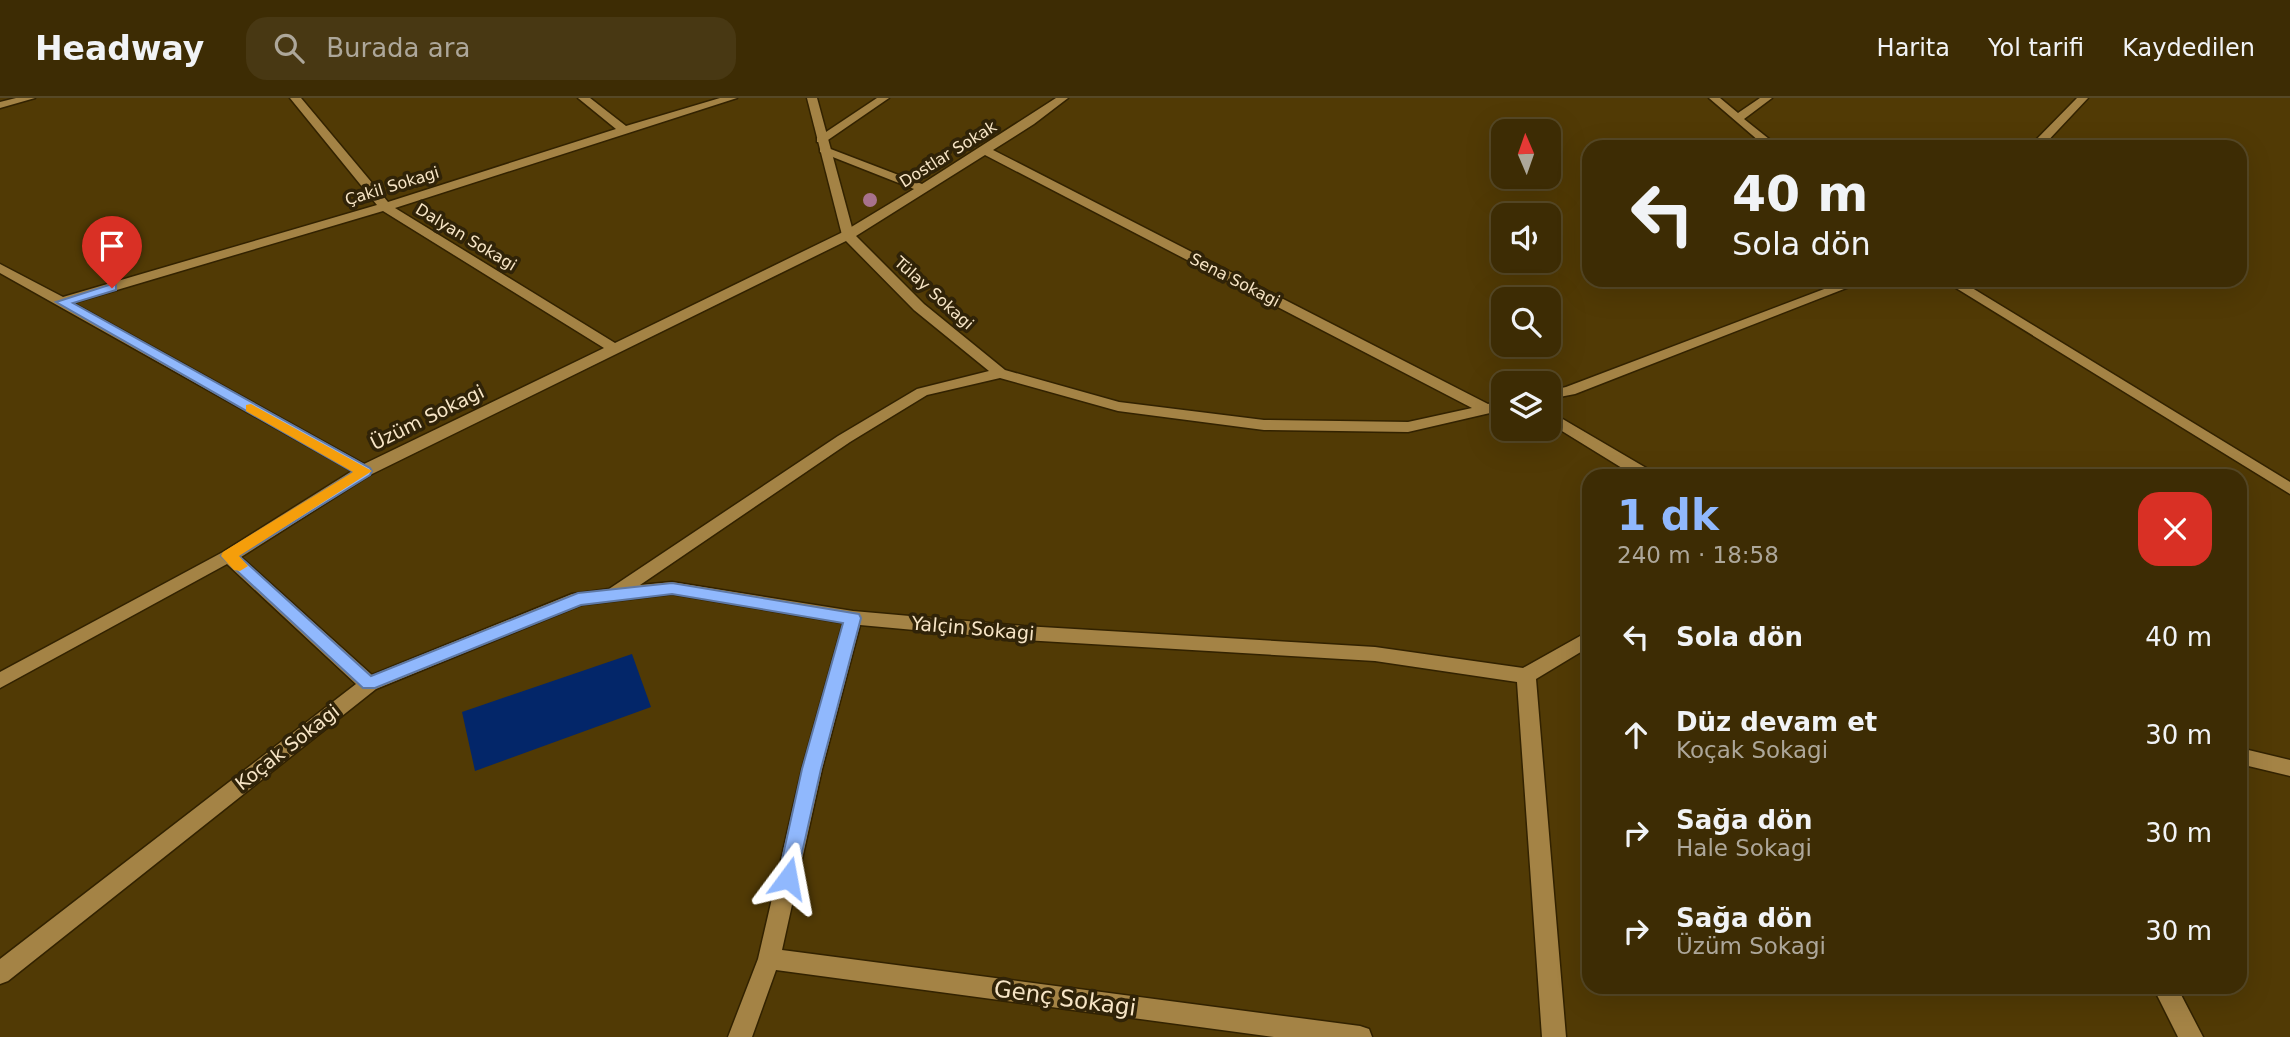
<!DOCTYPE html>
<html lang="tr">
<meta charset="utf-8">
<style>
body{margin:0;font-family:"DejaVu Sans",sans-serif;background:#483813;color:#f1f3f6;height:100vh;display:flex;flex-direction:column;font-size:26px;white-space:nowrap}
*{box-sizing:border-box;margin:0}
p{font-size:23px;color:#ada79a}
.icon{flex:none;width:38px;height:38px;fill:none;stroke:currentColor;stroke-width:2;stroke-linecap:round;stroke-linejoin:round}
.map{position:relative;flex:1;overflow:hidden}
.details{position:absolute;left:1582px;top:371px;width:665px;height:525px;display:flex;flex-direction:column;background:#3d2c04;border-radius:21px;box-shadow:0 7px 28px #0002,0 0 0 2px #564826}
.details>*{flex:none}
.banner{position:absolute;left:1582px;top:42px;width:665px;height:147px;border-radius:21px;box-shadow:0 7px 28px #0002,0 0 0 2px #564826;background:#3d2c04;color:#f1f3f6;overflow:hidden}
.needle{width:46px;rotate:358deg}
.tools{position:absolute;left:1491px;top:21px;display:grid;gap:14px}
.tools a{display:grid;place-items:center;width:70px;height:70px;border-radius:14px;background:#3d2c04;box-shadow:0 7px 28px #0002,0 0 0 2px #564826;font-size:35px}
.pin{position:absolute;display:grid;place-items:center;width:60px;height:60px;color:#fff;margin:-72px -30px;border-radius:50% 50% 50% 0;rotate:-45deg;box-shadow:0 0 7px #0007}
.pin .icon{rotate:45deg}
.me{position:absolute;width:77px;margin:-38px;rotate:13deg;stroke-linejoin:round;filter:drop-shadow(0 0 5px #0008)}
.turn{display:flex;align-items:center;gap:24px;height:147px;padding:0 35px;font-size:32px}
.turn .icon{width:91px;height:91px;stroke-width:2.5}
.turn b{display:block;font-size:49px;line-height:60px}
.round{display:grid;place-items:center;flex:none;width:74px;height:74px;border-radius:21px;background:#483813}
.head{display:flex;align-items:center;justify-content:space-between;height:119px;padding:0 35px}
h1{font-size:42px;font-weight:700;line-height:52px;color:#90b8fd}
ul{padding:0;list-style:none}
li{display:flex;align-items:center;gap:21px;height:98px;padding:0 35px}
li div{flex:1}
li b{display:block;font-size:26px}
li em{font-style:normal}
header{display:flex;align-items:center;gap:42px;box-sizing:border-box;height:98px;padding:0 35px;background:#3d2c04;border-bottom:2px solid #564826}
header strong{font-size:33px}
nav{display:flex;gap:38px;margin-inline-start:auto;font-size:24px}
.search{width:490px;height:63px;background:#483813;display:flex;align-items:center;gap:18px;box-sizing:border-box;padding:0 24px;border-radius:21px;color:#ada79a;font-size:26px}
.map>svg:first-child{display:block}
.water{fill:#032669}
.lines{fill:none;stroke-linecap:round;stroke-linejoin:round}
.street-casing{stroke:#322200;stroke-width:3}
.secondary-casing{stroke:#322200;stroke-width:3}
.street{fill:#a48345;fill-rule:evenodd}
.secondary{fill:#a48345;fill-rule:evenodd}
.tree{fill:#a8728d}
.route{fill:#90b8fd;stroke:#5e78a4;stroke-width:2}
.slow{fill:#f59e0b}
.labels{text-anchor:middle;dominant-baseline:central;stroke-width:7;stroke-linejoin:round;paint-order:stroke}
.far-street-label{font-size:16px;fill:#f7e5c6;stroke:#302308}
.street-label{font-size:19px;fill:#f7e5c6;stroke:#302308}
.near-street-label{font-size:23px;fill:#f7e5c6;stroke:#302308}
</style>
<header>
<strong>Headway</strong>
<div class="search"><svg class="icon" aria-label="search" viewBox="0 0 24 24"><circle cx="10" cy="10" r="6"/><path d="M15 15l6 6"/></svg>Burada ara</div>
<nav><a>Harita</a><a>Yol tarifi</a><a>Kaydedilen</a></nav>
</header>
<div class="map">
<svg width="2290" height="939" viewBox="0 0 2290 939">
<rect width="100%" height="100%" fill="#513a05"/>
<path class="water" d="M632,556L651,609L475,673L462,614Z"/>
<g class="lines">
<g class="street-casing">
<path id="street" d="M16,0H35L0,10V4Z
M290,0H301L388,104L616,31L578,0H590L626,28L720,0H737L395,110L615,245L843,134L914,91L820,54V50H828L922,86L1056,0H1068L1034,26L993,52L1488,306L1503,302V312L1408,334L1264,332L1118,313L1000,280L927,297L850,344L640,487L672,484L853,513L1024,528L1375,549L1523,570L1589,533V549L1536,581L1566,939H1542L1517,584L1375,563L1024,542L860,527L822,671L782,852L1360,928L1369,931L1372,939H1274L776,872L752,939H728L758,861L802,671L843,525L672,496L581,507L376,591L8,883L0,886V861L356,586L227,466L0,590V574L223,454L352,373L0,175V166L63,199L377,107ZM985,57L1472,310L1408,324L1264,322L1119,304L1005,272L924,206L856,138ZM383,113L604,250L364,366L73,205ZM846,143L914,212L989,273L917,291L838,338L609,491L572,496L372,577L241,459L370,377Z
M877,0H889L825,44H817V40Z
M1709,0H1720L1738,15L1760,0H1772L1744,21L1779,49H1766Z
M2077,0H2088L2042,49H2029Z
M1848,182H1867L1575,296L1549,301V293L1566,289Z
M1943,182H1959L2290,384V396Z
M1549,313L1653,374L1655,378H1635L1549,325Z
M2240,650L2290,662V678L2240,666Z
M2153,889H2177L2203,939H2178Z"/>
</g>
<g class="secondary-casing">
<path id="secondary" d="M807,0H817L854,137L853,140L848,141L842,137Z"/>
</g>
<use href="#street" class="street"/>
<use href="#secondary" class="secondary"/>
</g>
<circle class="tree" cx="870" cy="102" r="7"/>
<path class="route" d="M112,186L116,187V192L73,205L370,370L372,373L370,377L239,458L371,578L578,495L672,485L859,516L861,520L821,671L795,786L788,788L780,786L778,780L802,671L843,525L672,496L581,507L375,590H363L221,458L353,374L56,204Z"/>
<path class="slow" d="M251,306L372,373L239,458L248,468L240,473L234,472L221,458L223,454L353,374L246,313V307Z"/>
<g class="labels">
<g class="far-street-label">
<text transform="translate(948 56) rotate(-32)">Dostlar Sokak</text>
<text transform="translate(392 88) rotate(-17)">Çakil Sokagi</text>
<text transform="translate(466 139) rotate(31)">Dalyan Sokagi</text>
<text transform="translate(1235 182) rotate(27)">Sena Sokagi</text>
<text transform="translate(934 195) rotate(42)">Tülay Sokagi</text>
</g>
<g class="street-label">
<text transform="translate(427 319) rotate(-26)">Üzüm Sokagi</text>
<text transform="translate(973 530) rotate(5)">Yalçin Sokagi</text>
<text transform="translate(287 649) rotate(-38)">Koçak Sokagi</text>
</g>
<g class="near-street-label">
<text transform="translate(1065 900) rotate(8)">Genç Sokagi</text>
</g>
</g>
</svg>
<div class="tools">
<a><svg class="needle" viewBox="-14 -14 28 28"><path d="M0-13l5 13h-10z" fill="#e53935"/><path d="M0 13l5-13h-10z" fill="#ada79a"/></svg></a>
<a><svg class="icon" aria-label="sound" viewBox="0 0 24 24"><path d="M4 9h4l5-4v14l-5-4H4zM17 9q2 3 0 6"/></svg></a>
<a><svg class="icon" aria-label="search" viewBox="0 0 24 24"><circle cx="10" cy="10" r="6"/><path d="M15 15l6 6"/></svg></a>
<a><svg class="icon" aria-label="layers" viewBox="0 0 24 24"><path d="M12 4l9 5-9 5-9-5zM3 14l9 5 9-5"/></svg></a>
</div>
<div class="pin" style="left:112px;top:190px;background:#d93025"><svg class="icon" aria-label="arrive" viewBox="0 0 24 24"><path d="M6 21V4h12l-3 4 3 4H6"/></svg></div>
<svg class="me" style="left:788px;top:780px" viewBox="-20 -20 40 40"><path d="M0-17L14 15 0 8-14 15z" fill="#90b8fd" stroke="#fff" stroke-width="4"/></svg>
<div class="banner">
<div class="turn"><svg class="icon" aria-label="left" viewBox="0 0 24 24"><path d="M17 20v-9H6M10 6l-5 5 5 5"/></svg><div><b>40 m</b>Sola dön</div></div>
</div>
<section class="details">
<div class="head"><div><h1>1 dk</h1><p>240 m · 18:58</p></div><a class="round" style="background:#d93025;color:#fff"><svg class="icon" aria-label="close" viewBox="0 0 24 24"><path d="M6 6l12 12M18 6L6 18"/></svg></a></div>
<ul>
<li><svg class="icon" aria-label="left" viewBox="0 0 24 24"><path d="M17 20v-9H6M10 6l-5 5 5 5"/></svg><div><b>Sola dön</b></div><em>40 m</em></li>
<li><svg class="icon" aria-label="ahead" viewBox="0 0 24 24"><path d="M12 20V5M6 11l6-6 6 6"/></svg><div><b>Düz devam et</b><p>Koçak Sokagi</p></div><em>30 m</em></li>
<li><svg class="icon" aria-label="right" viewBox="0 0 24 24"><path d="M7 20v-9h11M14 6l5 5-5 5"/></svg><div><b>Sağa dön</b><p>Hale Sokagi</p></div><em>30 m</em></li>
<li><svg class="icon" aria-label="right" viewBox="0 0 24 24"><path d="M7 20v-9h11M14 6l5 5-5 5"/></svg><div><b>Sağa dön</b><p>Üzüm Sokagi</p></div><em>30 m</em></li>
</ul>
</section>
</div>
